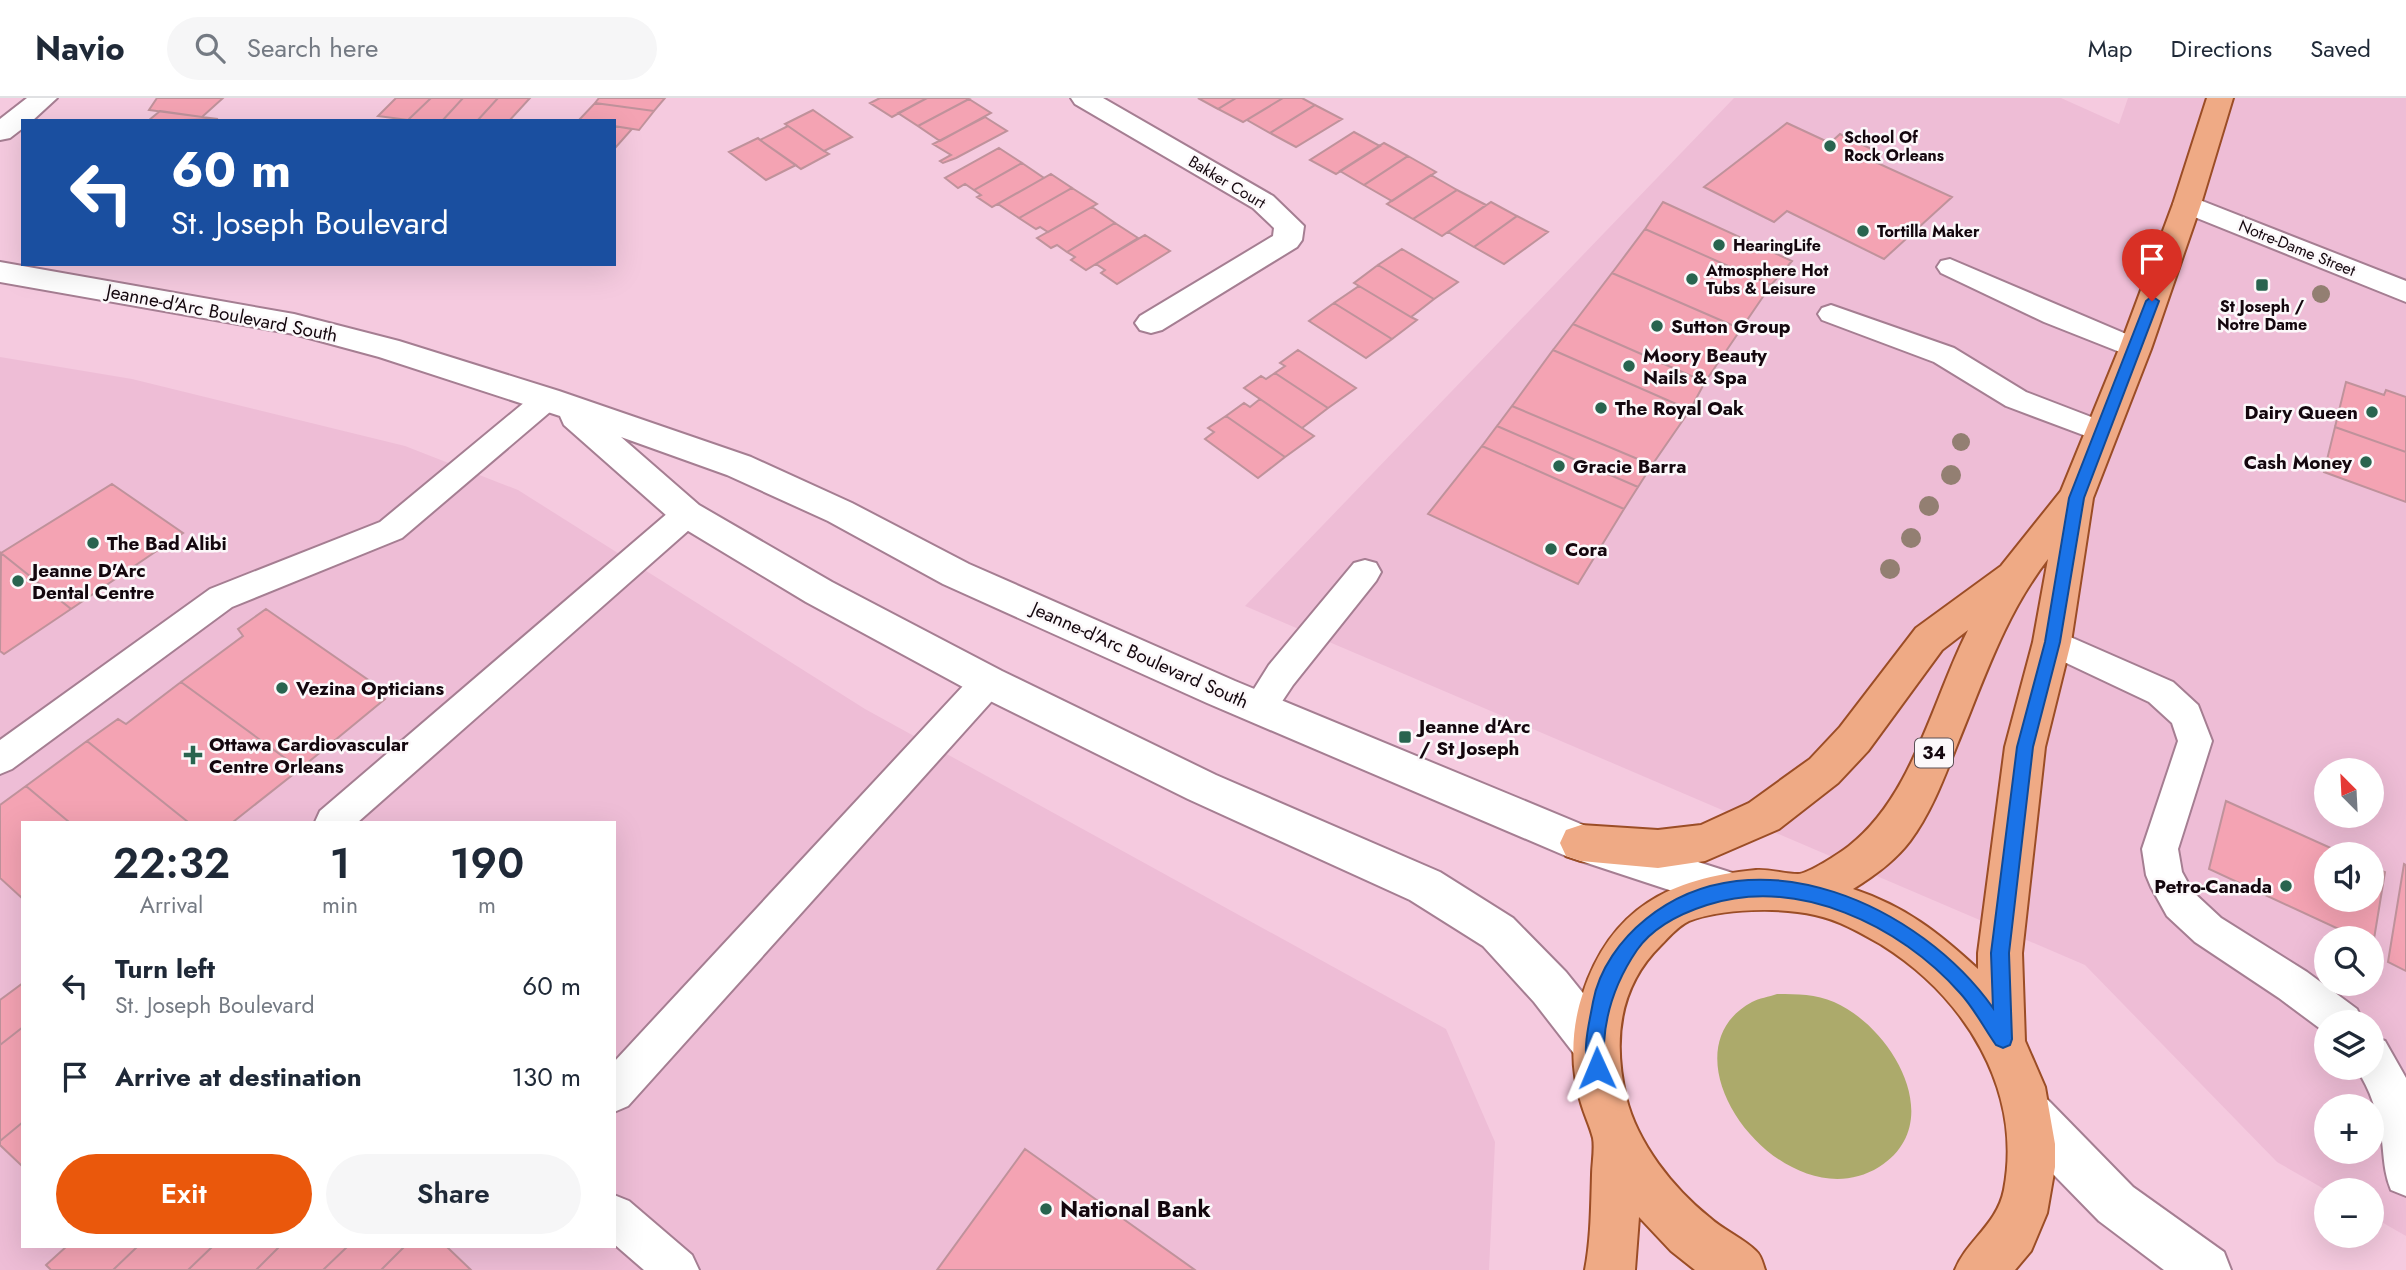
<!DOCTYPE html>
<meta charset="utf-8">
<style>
body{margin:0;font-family:Jost,sans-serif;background:#f6f6f7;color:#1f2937;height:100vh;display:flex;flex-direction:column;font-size:26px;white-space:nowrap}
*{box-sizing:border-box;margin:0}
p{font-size:23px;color:#747a83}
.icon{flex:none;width:38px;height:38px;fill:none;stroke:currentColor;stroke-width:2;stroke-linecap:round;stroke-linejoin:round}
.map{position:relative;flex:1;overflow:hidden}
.sheet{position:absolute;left:21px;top:723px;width:595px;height:427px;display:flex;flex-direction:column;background:#fff;border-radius:0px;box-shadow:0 7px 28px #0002}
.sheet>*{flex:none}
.hud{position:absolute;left:21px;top:21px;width:595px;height:147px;border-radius:0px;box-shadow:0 7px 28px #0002;background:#1a4fa0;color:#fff;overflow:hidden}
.needle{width:46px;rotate:336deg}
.fabs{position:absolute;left:2314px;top:660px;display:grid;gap:14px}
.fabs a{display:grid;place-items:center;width:70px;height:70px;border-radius:50%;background:#fff;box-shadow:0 7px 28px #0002;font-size:35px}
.pin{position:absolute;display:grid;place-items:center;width:60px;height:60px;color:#fff;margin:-72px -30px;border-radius:50% 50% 50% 0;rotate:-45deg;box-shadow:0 0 7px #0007}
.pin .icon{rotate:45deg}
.me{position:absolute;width:77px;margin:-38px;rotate:359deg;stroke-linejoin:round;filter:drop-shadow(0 0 5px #0008)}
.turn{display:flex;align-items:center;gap:24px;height:147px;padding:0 35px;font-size:32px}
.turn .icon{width:91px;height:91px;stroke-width:2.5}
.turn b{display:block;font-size:49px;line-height:60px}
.eta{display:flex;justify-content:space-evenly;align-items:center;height:119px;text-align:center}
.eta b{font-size:42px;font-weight:600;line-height:49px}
.cta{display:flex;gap:14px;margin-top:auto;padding:14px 35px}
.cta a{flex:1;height:80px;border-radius:42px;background:#ea580c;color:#fff;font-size:28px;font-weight:600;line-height:80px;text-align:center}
.cta a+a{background:#f6f6f7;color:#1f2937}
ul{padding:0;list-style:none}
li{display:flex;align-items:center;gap:21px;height:91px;padding:0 35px}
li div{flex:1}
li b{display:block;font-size:26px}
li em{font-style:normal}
header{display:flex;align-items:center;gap:42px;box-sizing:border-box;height:98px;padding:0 35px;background:#fff;border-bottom:2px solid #e0e1e3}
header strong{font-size:33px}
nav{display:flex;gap:38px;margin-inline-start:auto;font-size:24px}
.search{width:490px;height:63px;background:#f6f6f7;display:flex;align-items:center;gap:18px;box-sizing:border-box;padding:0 24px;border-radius:38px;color:#747a83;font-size:26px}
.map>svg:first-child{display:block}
.built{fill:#eebdd6;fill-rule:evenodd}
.green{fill:#acaa6b}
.building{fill:#f4a3b3;stroke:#bf929b;stroke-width:2}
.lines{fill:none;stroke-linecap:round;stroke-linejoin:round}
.lane-casing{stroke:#a57e92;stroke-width:4}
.street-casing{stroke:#a57e92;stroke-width:4}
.secondary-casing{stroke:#a57e92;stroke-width:4}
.primary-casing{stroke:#9b4d26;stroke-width:4}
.lane{fill:#fff;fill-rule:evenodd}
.street{fill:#fff;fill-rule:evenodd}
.secondary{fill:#fff;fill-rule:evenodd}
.primary{fill:#efaa85;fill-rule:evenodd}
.tree{fill:#937f72}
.route{fill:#1a73e8;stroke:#114b97;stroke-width:2}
.poi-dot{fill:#29644f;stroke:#fcf8fa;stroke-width:2.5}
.labels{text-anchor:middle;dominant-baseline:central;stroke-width:5;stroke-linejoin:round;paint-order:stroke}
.far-poi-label{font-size:16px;font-weight:bold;fill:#14070e;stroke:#fcf8fa;text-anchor:start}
.far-street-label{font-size:16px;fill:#14070e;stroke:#fcf8fa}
.shield{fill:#fcf8fa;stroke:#5a4f55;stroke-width:2}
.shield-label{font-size:18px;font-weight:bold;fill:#14070e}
.street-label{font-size:19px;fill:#14070e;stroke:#fcf8fa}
.poi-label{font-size:19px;font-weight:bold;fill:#14070e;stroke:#fcf8fa;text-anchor:start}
.near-poi-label{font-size:23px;font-weight:bold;fill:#14070e;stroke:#fcf8fa;text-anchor:start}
</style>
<header>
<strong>Navio</strong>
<div class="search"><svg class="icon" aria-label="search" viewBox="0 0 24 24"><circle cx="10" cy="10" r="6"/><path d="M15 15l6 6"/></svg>Search here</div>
<nav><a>Map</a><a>Directions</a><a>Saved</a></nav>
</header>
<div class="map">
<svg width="2406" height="1172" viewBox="0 0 2406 1172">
<rect width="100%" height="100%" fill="#f5cadf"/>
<path class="built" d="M1734,0H2061L2119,26L2128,0H2406V1138L2371,1118V1092H2326L2277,1064L2085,867L1245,508ZM2326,672H2371V718H2326ZM2326,756H2371V802H2326ZM2326,840H2371V886H2326ZM2326,924H2371V970H2326ZM2326,1008H2371V1054H2326Z
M0,259L132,281L405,348L518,392L865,611L1446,931L1495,1044L1489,1172H0ZM23,724H614V1148H23Z"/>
<path class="green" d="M1777,896C1796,896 1816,896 1834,904C1892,929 1949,1025 1879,1069C1785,1127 1654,957 1752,904C1759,900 1769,899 1777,896Z"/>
<path class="building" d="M157,0H223L202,19L149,12Z
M396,0H431L408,22L378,18Z
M431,0H463L442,23L408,22Z
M463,0H498L477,23H442Z
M498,0H530L509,23H477Z
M599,0H665L654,13L595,5Z
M880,0H927L892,19L870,5Z
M927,0H966L969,1L918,28L898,15Z
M1198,0H1236L1218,11Z
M1236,0H1283L1243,24L1218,11Z
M1283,0H1302L1315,7L1270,35L1247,22Z
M969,1L991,15L940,43L918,28Z
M595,5L654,13L639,32L614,28V23H578Z
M1315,7L1342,21L1296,49L1270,35Z
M813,12L852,39L824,53L785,26Z
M160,13L202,19L218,21L148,23Z
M985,19L1007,33L956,60L943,65L940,63L951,57L933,46Z
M1787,25L1830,45L1840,36L1882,56L1873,63L1952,99L1884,161L1787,113L1774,124L1704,89Z
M614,28L632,31L616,49L614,48Z
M788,28L824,53L829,56L801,71L760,42Z
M1354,34L1380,48L1336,76L1310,62Z
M758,40L760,42L796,67L766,82L729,54Z
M1384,45L1408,58L1364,87L1340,73Z
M999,50L1022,65L974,92L965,86L958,90L945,80Z
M1408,58L1436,74L1392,103L1364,87Z
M1022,65L1044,80L992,109L977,99L981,97L974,92Z
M1051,76L1072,90L1019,120L998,106Z
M1431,77L1457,92L1413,121L1387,106Z
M1072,90L1097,106L1048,134L1040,129L1036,131L1019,120Z
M1457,92L1486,107L1442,138L1413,121Z
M1491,104L1517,118L1474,149L1448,134Z
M1663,104L1792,163L1771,187L1645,131Z
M1092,109L1115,125L1067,154L1057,147L1051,150L1037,140Z
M1517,118L1548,134L1504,166L1474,149Z
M1115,125L1138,140L1086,172L1071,162L1075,159L1067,154Z
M1645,131L1771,187L1741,231L1612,175Z
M1145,137L1170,153L1117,186L1101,175L1105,172L1096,166Z
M1402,151L1458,184L1434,201L1378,167Z
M1378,167L1434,201L1411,219L1354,185Z
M1612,175L1741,231L1705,284L1573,226Z
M1359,188L1411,219L1417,222L1392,241L1334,205Z
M1334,205L1392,241L1366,260L1309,223Z
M1573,226L1705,284L1690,312L1553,252Z
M1298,252L1356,290L1328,310L1275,275L1285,268L1280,265Z
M1553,252L1690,312L1652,367L1512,308Z
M1275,275L1328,310L1302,330L1244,290L1261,278L1266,281Z
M2346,284L2384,297L2386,292L2406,299V354L2335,329Z
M1260,301L1302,330L1314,338L1285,359L1226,318L1244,305L1250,309Z
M1512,308L1652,367L1638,389L1497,328Z
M1226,318L1285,359L1258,380L1205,341L1214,334L1208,330Z
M1497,328L1638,389L1624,411L1482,348Z
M2335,329L2406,354V404L2324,374Z
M1482,348L1624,411L1578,486L1428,416Z
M112,386L183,435L71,511L1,455Z
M1,455L71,511L4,556L0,553Z
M266,511L377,588L373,592L385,601L300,671L181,584L243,538L238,531Z
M181,584L300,671L233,724H188L87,643L118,621L126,626Z
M87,643L188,724H69L26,688Z
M26,688L69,724H23V801L0,780V707Z
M2226,703L2344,756H2326V802H2371V768L2385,774L2373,847L2371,840H2358L2209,771Z
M2404,766L2406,767V873L2388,864Z
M23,885V929L0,947V902Z
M23,929V1024L0,1043V947Z
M23,1024V1069L0,1047V1043Z
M1025,1051L1195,1172H937Z
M67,1148H138L113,1172H51L46,1167Z
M138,1148H213L188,1172H113Z
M213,1148H280L256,1172H188Z
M280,1148H348L323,1172H256Z
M348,1148H405L381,1172H323Z
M405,1148H446L471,1172H381Z"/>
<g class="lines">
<g class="lane-casing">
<path id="lane" d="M1950,161L2145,244L2149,251L2145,258L2135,260L2044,224L1941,175L1937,169L1941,163Z
M1831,207L1954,250L2026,294L2112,327L2116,334L2112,341L2102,344L2006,308L1934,264L1822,222L1818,216L1822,210Z
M547,291L557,294L561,301L557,308L402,440L232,509L12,671L0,676V642L210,491L380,424L537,294Z
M687,405L698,408L702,416L698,424L358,724H315L320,713L676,408Z
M1365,462L1376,465L1381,474L1376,483L1293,587L1271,620L1259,624L1247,620L1242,610L1269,567L1354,465Z
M2052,531L2173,584L2198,607L2212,643L2178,751L2182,774L2193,794L2221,820L2307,874L2357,911L2363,924H2326V935L2279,900L2195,844L2167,818L2151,789L2146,777L2142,751L2178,643L2172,625L2149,604L2041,553L2036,544L2041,535Z
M988,570L1000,574L1005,584L1000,594L628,1008L614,1014V964L976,574Z
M2371,938L2385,943L2406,980V1098L2391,1092C2384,1075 2384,1060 2382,1043C2378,1015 2371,993 2356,970H2371Z
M614,1097L629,1103L692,1157L699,1172H644L614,1146Z"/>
</g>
<g class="street-casing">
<path id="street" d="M1071,0H1103L1273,98L1304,128L1302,142L1297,149L1162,232L1151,235L1140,232L1135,225L1140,218L1273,138L1274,130L1253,110L1075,6Z
M2187,97L2406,183V204L2177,112L2173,106L2177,100Z"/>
</g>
<g class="secondary-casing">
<path id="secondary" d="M27,0H57L32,23H23V30L10,40L0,42V21Z
M0,164L294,216L399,243L559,293L751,359L852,405L969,466L1235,583L1588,729L1742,778L1748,792L1742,806L1727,811L1566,758L1207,605L943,486L828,423L727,377L621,339L699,407L832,484L1002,573L1216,677L1440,774L1513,820L1566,874L1611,930L1618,946L1611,962L1595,968L1579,962L1534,904L1483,848L1410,802L1188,701L974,595L806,504L675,425L564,327L560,318L379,259L294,236L0,184Z
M2031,995L2048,1002L2133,1089L2224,1154L2231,1172H2164L2099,1123L2014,1036L2007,1019L2014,1002Z"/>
</g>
<g class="primary-casing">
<path id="primary" d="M2207,0H2233L2201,106L2151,251L2093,400L2071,544L2045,649L2022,855L2025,943L2045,989L2055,1046V1069L2047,1115L2031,1153L2015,1172H1955C1967,1142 1997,1127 2004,1092C2023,992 1965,899 1882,847C1861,835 1839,822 1815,817C1781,809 1722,810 1689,823C1678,828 1669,839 1661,847C1618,889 1613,943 1626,999C1637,1045 1673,1090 1709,1119C1723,1132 1743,1140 1756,1153C1761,1157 1763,1166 1765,1172H1695L1671,1153L1639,1119L1635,1172H1585C1591,1141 1591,1109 1592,1077C1592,1066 1595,1051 1593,1040C1590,1028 1584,1016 1581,1005C1570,969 1571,930 1583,895C1611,810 1670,780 1756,772C1770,771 1784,776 1798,776C1808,776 1840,755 1849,748C1913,698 1932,603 1968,532L1942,552L1868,653L1838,685L1779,731L1705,763L1658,770L1581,763L1566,758L1560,745L1566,732L1581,727L1658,732L1701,727L1749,705L1810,661L1840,629L1916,530L2001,468L2061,393L2119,251L2173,106ZM2048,461L2033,544L2005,649L1978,855V871C1938,834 1906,809 1853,791C1874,778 1895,763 1910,743C1931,715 1944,680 1957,647C1983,584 2005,516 2048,461Z"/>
</g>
<use href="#lane" class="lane"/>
<use href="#street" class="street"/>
<use href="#secondary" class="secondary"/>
<use href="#primary" class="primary"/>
</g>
<g class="tree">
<circle cx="2321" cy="196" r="9"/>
<circle cx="1961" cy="344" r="9"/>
<circle cx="1951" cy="377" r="10"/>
<circle cx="1929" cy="408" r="10"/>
<circle cx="1911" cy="440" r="10"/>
<circle cx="1890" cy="471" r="10"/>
</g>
<path class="route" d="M2152,198L2159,203L2084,400L2060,544L2033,649L2009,855L2012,941L2010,947L2003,950L1996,947C1984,930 1974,910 1960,895C1900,827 1797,778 1707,807C1682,815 1653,829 1637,852C1618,880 1606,911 1604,945C1604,957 1608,966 1604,977L1597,979L1590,977C1581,953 1589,927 1593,904C1599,871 1621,841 1646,821C1756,732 1921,808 1993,910L1991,855L2017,649L2045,544L2069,400L2146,203Z"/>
<g class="poi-dot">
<circle cx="1830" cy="48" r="7"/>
<circle cx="1863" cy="133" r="7"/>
<circle cx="1719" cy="147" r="7"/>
<circle cx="1692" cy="181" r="7"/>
<rect x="2255" y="180" width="14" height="14" rx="3.5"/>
<circle cx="1657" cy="228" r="7"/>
<circle cx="1629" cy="268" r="7"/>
<circle cx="1601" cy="310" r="7"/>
<circle cx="2372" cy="314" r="7"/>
<circle cx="2366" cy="364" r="7"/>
<circle cx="1559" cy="368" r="7"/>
<circle cx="93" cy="445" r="7"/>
<circle cx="1551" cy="451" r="7"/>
<circle cx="18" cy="483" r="7"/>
<circle cx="282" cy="590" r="7"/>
<rect x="1398" y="632" width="14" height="14" rx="3.5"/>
<path d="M189.5 646.5h7v7h7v7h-7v7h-7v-7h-7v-7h7z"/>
<circle cx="2286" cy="788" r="7"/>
<circle cx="1046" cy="1111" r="7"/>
</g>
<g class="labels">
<g class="far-poi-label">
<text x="1844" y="39">School Of<tspan x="1844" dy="18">Rock Orleans</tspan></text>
<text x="1877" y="133">Tortilla Maker</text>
<text x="1733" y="147">HearingLife</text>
<text x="1706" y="172">Atmosphere Hot<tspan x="1706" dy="18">Tubs &amp; Leisure</tspan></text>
<text x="2262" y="208" text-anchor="middle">St Joseph /<tspan x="2262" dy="18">Notre Dame</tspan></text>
</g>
<g class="far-street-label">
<text transform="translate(1227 84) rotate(31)">Bakker Court</text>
<text transform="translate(2297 150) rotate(22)">Notre-Dame Street</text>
</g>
<rect class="shield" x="1915" y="640.5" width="38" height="29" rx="5"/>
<g class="shield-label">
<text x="1934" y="655">34</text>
</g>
<g class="street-label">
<text transform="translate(222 215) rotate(11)">Jeanne-d'Arc Boulevard South</text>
<text transform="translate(1140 557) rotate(24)">Jeanne-d'Arc Boulevard South</text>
</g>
<g class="poi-label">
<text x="1671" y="228">Sutton Group</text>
<text x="1643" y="257">Moory Beauty<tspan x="1643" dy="22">Nails &amp; Spa</tspan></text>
<text x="1615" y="310">The Royal Oak</text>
<text x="2358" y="314" text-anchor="end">Dairy Queen</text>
<text x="2352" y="364" text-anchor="end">Cash Money</text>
<text x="1573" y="368">Gracie Barra</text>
<text x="107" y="445">The Bad Alibi</text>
<text x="1565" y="451">Cora</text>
<text x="32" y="472">Jeanne D'Arc<tspan x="32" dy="22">Dental Centre</tspan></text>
<text x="296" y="590">Vezina Opticians</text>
<text x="1419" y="628">Jeanne d'Arc<tspan x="1419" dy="22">/ St Joseph</tspan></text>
<text x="209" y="646">Ottawa Cardiovascular<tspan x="209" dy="22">Centre Orleans</tspan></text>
<text x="2272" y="788" text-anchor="end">Petro-Canada</text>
</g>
<g class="near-poi-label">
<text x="1060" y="1111">National Bank</text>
</g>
</g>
</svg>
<div class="fabs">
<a><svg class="needle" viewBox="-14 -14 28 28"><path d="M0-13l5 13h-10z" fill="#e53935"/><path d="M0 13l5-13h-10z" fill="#747a83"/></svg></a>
<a><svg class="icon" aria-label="sound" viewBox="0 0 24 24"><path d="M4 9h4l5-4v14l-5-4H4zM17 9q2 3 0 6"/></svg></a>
<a><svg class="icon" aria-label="search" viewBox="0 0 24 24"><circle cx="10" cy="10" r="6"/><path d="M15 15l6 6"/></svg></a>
<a><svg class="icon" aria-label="layers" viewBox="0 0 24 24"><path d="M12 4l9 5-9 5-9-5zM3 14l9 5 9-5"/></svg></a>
<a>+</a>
<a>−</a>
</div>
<div class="pin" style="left:2152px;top:203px;background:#d93025"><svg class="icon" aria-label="arrive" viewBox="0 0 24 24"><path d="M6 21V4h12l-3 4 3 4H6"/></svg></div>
<svg class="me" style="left:1597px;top:970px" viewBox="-20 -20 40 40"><path d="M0-17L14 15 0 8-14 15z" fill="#1a73e8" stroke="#fff" stroke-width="4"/></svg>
<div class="hud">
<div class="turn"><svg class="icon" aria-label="left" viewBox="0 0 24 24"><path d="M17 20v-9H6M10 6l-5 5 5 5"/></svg><div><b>60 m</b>St. Joseph Boulevard</div></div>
</div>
<section class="sheet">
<div class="eta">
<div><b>22:32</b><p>Arrival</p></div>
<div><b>1</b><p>min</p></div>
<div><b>190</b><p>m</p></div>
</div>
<ul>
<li><svg class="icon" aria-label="left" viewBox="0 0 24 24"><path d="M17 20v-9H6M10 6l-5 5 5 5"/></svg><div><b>Turn left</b><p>St. Joseph Boulevard</p></div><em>60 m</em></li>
<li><svg class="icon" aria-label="arrive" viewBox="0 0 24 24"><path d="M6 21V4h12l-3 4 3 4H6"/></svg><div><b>Arrive at destination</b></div><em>130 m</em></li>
</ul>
<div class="cta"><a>Exit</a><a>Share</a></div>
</section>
</div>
